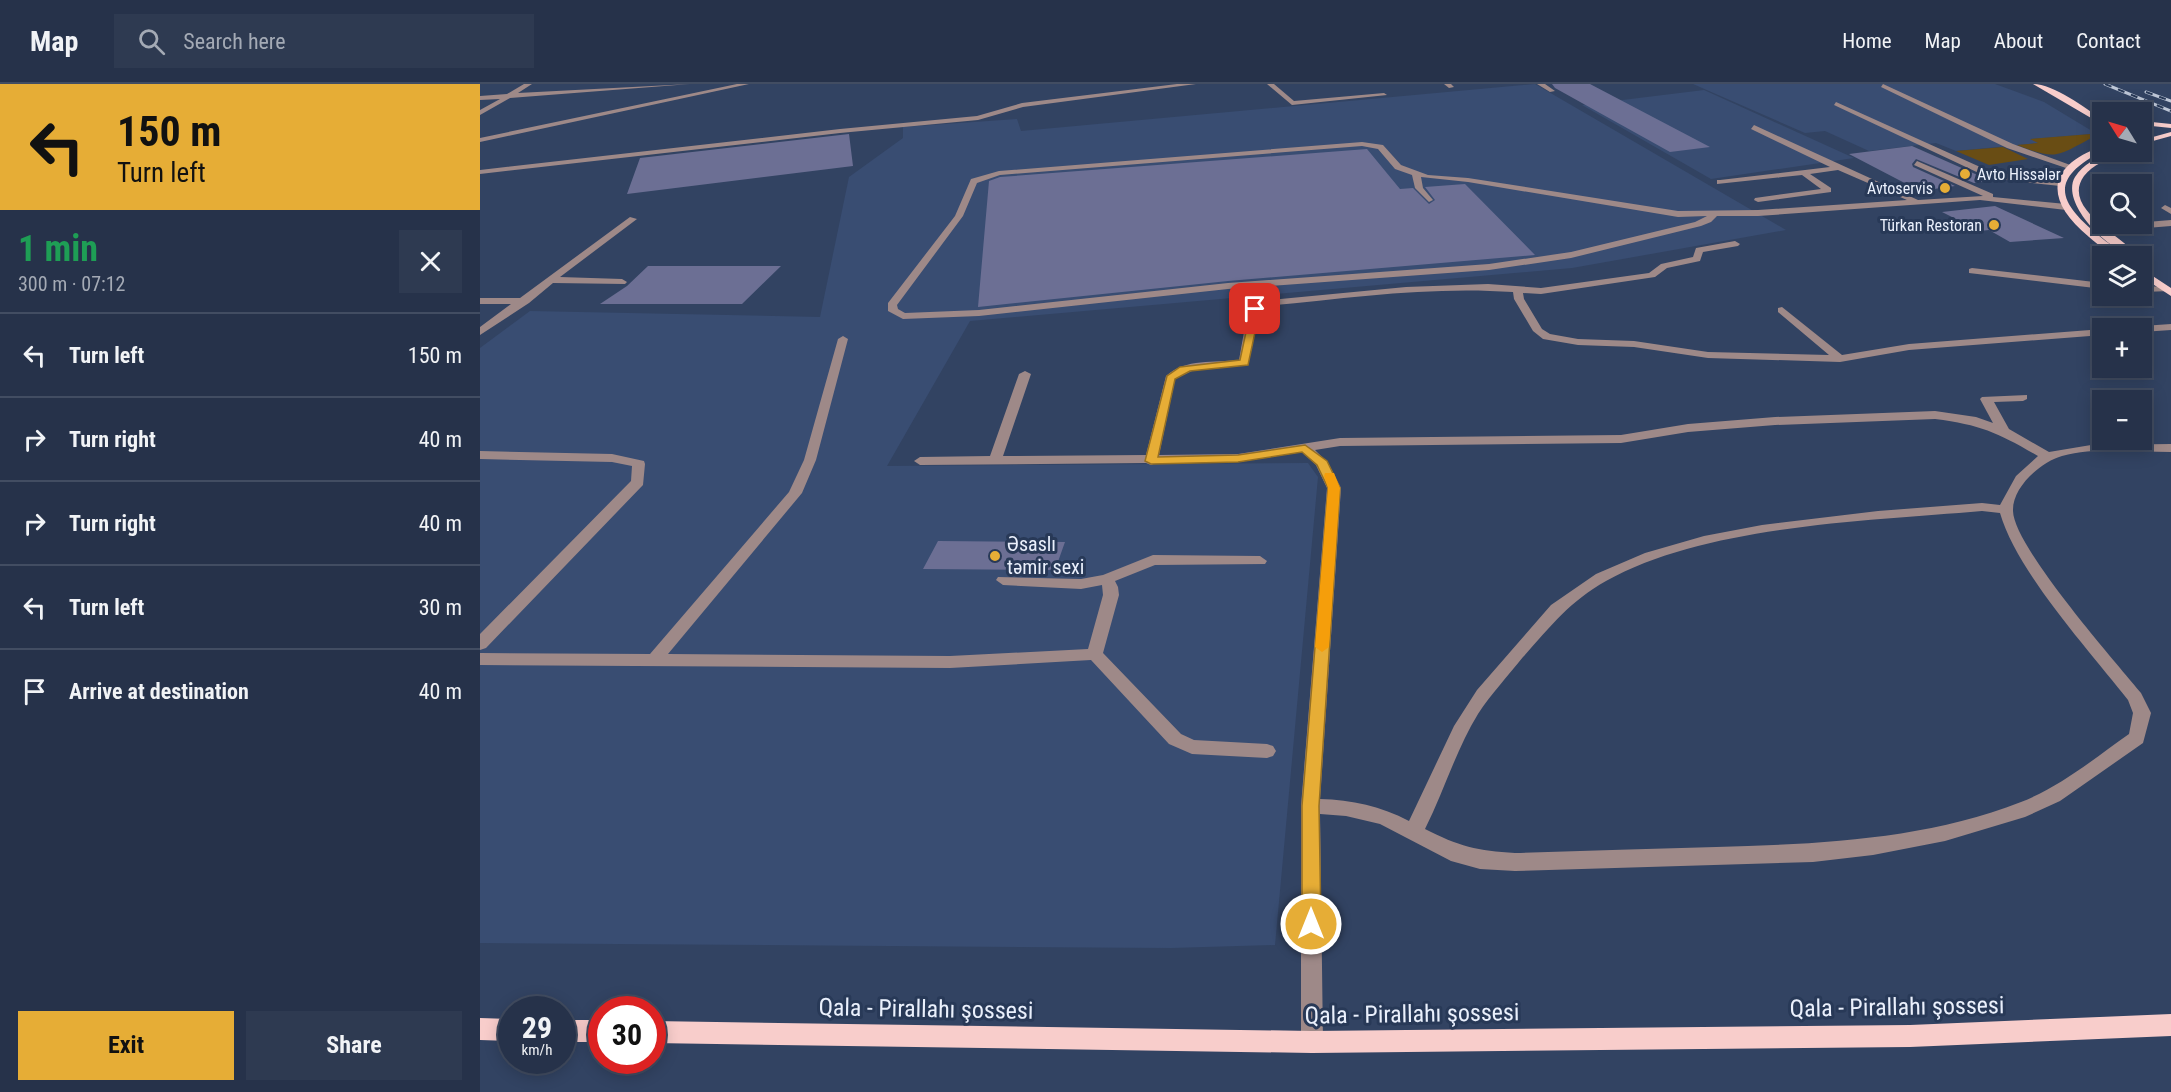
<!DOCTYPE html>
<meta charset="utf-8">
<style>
body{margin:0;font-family:"Roboto Condensed",sans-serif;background:#2e3a51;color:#f1f3f6;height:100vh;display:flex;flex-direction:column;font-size:22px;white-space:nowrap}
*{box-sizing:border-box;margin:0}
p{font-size:20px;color:#a4aab5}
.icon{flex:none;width:33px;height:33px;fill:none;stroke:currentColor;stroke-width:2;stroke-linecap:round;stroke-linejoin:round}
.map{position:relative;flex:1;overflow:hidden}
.details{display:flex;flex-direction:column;background:#26324a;width:480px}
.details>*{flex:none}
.banner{background:#e6ad36;color:#111;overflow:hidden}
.needle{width:39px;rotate:307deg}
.fabs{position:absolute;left:1612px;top:18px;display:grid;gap:12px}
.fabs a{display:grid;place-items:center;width:60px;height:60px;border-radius:0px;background:#26324a;box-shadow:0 3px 15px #0003,0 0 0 2px #424d62;font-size:30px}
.speed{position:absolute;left:18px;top:912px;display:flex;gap:12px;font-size:30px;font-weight:700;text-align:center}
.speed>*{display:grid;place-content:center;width:78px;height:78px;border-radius:50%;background:#26324a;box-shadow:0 3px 15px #0003,0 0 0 2px #424d62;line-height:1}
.speed small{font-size:15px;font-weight:400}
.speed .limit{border:9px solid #d22;background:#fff;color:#111}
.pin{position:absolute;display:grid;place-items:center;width:51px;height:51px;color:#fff;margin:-26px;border-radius:12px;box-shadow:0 3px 9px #0006}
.me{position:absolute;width:66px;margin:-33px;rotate:0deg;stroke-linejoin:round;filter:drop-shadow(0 0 4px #0008)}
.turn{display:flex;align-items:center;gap:21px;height:126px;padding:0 18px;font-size:27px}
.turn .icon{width:78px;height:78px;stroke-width:2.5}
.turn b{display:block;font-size:42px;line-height:51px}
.round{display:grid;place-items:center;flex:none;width:63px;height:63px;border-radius:0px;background:#2e3a51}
.head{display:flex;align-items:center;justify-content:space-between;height:102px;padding:0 18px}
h1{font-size:36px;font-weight:700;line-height:45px;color:#1e9e55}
.cta{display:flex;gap:12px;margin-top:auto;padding:12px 18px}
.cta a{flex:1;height:69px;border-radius:0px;background:#e6ad36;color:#111;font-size:24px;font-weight:700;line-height:69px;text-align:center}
.cta a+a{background:#2e3a51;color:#f1f3f6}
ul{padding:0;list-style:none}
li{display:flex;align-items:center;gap:18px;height:84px;padding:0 18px;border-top:2px solid #424d62}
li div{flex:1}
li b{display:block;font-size:22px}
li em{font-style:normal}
header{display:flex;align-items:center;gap:36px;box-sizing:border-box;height:84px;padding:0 30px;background:#26324a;border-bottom:2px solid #424d62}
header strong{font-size:28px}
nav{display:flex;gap:33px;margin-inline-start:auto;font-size:21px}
.search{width:420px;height:54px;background:#2e3a51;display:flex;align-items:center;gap:15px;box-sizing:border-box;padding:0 21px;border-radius:0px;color:#a4aab5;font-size:22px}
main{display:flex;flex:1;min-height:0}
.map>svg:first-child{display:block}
.built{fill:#394d72}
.green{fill:#694d14}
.building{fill:#6c6f94}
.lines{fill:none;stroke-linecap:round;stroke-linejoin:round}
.minor{fill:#9e8988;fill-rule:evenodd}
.major{fill:#f8cdcb;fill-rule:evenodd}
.rail-casing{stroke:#bdc6d6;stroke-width:3}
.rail{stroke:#283957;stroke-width:2;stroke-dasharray:7;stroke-linecap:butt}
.route{fill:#e6ad36;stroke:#967023;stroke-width:1.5}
.slow{fill:#f59e0b}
.poi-dot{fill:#e6ad36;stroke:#283957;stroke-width:2}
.labels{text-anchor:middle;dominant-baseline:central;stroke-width:6;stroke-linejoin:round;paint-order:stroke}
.far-poi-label{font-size:16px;fill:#eaf0fc;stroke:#283957;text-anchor:end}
.poi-label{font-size:20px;fill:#eaf0fc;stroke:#283957;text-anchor:start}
.near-street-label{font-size:24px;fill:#eaf0fc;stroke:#283957}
</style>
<header>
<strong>Map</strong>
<div class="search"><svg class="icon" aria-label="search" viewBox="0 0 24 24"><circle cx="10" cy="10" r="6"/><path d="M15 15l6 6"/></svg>Search here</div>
<nav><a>Home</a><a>Map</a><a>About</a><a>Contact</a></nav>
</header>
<main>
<section class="details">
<div class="banner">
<div class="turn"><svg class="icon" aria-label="left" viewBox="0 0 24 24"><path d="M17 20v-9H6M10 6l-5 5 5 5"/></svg><div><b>150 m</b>Turn left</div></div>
</div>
<div class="head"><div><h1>1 min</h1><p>300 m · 07:12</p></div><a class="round"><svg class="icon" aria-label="close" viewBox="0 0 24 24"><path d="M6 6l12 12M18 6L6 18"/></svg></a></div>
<ul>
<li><svg class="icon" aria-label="left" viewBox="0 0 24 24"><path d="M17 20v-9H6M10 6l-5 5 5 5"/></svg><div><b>Turn left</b></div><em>150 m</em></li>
<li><svg class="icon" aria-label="right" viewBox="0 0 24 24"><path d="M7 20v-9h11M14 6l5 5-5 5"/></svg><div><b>Turn right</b></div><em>40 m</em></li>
<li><svg class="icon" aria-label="right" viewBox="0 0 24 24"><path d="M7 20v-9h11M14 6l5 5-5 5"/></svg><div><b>Turn right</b></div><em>40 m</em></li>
<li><svg class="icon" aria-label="left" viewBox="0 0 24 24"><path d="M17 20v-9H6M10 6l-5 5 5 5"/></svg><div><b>Turn left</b></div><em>30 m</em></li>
<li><svg class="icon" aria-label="arrive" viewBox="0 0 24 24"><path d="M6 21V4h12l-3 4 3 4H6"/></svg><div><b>Arrive at destination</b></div><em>40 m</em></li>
</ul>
<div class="cta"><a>Exit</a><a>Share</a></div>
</section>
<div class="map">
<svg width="1691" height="1008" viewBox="0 0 1691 1008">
<rect width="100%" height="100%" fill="#324362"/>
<path class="built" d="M1055,0L1306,146L1092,184L490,237L407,382L828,379L838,393L795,861L691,864L0,859V264L50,227L340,233L369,93L423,54V43L537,35L541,47Z
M1213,0H1515L1564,18L1612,47L1611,50L1551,55L1560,59L1476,67L1456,59L1389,67L1345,47L1325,49Z
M1224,6L1374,74L1231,95L1102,21Z"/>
<path class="green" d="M1611,50L1615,52C1577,72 1578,77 1537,61L1558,59L1550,55Z
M1523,63L1548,75L1509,81L1476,67Z"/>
<path class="building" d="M1072,0H1110L1230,63L1190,68L1075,4Z
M369,50L373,82L147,110L160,74Z
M1432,62L1502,93L1513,96L1494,99L1436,75L1432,80L1433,83L1475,102L1440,107L1369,70Z
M887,65L920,105L933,104L949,120L955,116L945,103L985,100L1055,171L748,197L498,223L509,97L520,93Z
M1515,122L1584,154L1530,158L1509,146L1500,147L1462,128Z
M168,182H301L262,220H120L147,202Z
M458,457L585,458L575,486L443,485Z"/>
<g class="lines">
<path class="minor" d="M44,0H52L38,9L210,0L30,14L0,31V26L20,15L0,16V12L27,10Z
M257,0H269L0,58V54Z
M697,0H716L543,23L498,36L360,49L0,90V86L360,45L497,32L542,19Z
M787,0H794L814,17L904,9L907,11L812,21Z
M964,0H971L974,3L969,4Z
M1057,0H1065L1075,7L1070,8Z
M1403,0L1533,60L1593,82L1586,84L1527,64L1401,3Z
M1356,18L1509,87L1584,100L1580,102L1526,96L1503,91L1354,21Z
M1274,41L1438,116L1503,112L1434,81L1437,77L1513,110V113L1586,120L1590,123L1586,126L1500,116L1278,132H1237L1231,138L1221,142L1091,174L1009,186L748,205L499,232L423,235L408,227V219L475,132L491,95L519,87L882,58L903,61L921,81L948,91L988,94L1198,127L1278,126L1427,116L1358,86L1330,90L1351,104V108L1278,118L1274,116L1275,114L1341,105L1322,91L1237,100V96H1240L1350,83L1271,45ZM882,62L898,65L915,85L932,91L935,104L949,118L953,116L943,104L941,93L988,98L1198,133L1227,132L1215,138L1091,168L1009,180L748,199L499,226L425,229L418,225L417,221L483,132L497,99L520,91Z
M1685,121L1691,124V130L1681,124Z
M150,133L157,135L80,193L142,195L147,198L145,200L73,199L49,219L0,251V243L31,220H0V214H40Z
M1691,136V142L1618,148L1614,145L1618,142Z
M1255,157L1260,160L1258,162L1223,168L1220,177L1187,184L1175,193L1061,210L1043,209L1044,215L1062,245L1070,250L1098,255L1154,257L1228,268L1349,271L1298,228V224L1302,223L1362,271L1429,260L1623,245V251L1429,266L1360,278L1228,274L1154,263L1098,261L1063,255L1053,247L1034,215L1033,208C951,202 868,214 786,222L777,232L768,281L714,286L695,295L679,371L758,370L860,354L1141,351L1208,340L1295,333L1455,327L1496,333L1513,339L1500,315L1502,313L1547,311V315L1543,317L1514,318L1529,345L1569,368L1611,361L1691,360V368C1656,368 1616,363 1582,372C1561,378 1532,403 1533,427C1534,463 1634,576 1661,609L1671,629L1663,659L1580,717L1545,733L1465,757L1393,771L1333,778L1035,787L1000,785L971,777L900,740L866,732L840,730L843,958L840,966L832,969L824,966L821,958V722L847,404L836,381L822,368L758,378L676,379L671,381L666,379L440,381L434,377L440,373L510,372L539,290L545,287L551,290L523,372L666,371L686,292C706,274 734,279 759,276L767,231L779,217L926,203L1008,200L1061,204L1169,189L1181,180L1213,173L1216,164ZM1455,335C1502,341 1518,349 1558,372L1536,392L1520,421L1502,419L1398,427L1282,441L1224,452L1165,469L1116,490L1071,521L997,606L974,642L929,737C901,722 872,716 840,715L861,404L848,379L835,366L860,362L1141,359L1208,348L1295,341ZM1502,427L1520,429C1537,488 1609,566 1648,616L1653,629L1649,650C1615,674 1580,703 1541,718C1443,756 1339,760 1236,763C1169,765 1102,767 1035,769C998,767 978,762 945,745C964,707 976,666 998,630C1011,610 1028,592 1043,573C1070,543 1090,517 1126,497C1226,441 1388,437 1502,427Z
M1492,184L1623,199V205L1489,189V185Z
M1662,202L1687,203L1690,204L1691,207L1662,208Z
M1691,240V246L1662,248V244H1657L1662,242Z
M363,252L368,255L336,376L322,409L188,570L470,572L608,565L623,511L622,501L601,505L523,501L516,496L518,493L601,495L623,491L673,471L780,472L787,477L785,480L675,481L635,497L638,503L639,511L623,569L701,650L714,656L787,660L793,662L796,667L793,672L787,674L712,670L689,660L611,576L470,584L0,581V569L170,570L309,408L324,376L358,255Z
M0,367L132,370L164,377L165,380L163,401L6,564L0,566V550L151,397L152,382L132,378L0,375Z"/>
<path class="major" d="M1553,0C1574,0 1605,24 1623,36V41Z
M1662,37L1691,40V44L1662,41Z
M1691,48V52L1662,60V56Z
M1623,62V67C1566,96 1579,120 1623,155C1630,161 1640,166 1644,172C1630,172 1620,162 1609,153C1564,116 1566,82 1623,62Z
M1629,68H1638C1627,77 1613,80 1604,92C1580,125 1646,154 1658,172C1633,172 1579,120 1595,93C1603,80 1617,74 1629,68Z
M1662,185L1691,204V212L1662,193Z
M1691,930V952L1430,963L832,969L172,959V937L832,947L1430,941Z
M0,934L32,935V957L0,956Z
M82,936H122V958H82Z"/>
<g class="rail-casing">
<path id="rail" d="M1625,0L1691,27
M1666,8L1691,17"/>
</g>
<use href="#rail" class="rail"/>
</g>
<path class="route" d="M775,222L780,225L768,281L710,287L695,295L678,373L758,371L825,361L847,377L860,404L839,722L841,840L838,846L831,849L824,846L822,840V722L848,404L837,381L822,368L758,378L671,380L665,377L687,292L700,283L760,276L771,225Z"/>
<path class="slow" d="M845,389H854L860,404L849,563L842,568L835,563L848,404L844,392Z"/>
<g class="poi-dot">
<circle cx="1485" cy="90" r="6"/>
<circle cx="1465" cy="104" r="6"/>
<circle cx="1514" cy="141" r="6"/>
<circle cx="515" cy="472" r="6"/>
</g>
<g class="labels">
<g class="far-poi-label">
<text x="1497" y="90" text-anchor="start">Avto Hissələr</text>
<text x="1453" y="104">Avtoservis</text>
<text x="1502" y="141">Türkan Restoran</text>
</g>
<g class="poi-label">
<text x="527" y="460">Əsaslı<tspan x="527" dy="23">təmir sexi</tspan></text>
</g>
<g class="near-street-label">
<text transform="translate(1417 923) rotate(-1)">Qala - Pirallahı şossesi</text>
<text transform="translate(446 925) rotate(1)">Qala - Pirallahı şossesi</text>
<text transform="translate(932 930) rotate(-1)">Qala - Pirallahı şossesi</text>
</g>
</g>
</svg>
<div class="fabs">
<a><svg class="needle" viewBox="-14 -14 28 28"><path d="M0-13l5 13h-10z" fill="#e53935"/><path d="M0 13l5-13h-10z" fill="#a4aab5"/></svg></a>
<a><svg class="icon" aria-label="search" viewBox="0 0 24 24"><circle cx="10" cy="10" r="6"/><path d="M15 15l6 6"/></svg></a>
<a><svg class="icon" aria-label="layers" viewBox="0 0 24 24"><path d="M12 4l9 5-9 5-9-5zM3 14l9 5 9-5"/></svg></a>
<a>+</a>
<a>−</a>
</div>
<div class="speed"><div>29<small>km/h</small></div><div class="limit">30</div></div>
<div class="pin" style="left:775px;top:225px;background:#d93025"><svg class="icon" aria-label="arrive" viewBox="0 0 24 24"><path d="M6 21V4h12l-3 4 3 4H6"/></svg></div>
<svg class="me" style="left:831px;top:840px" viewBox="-20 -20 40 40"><circle r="17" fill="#e6ad36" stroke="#fff" stroke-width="3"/><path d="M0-11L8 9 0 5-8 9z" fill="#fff"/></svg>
</div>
</main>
